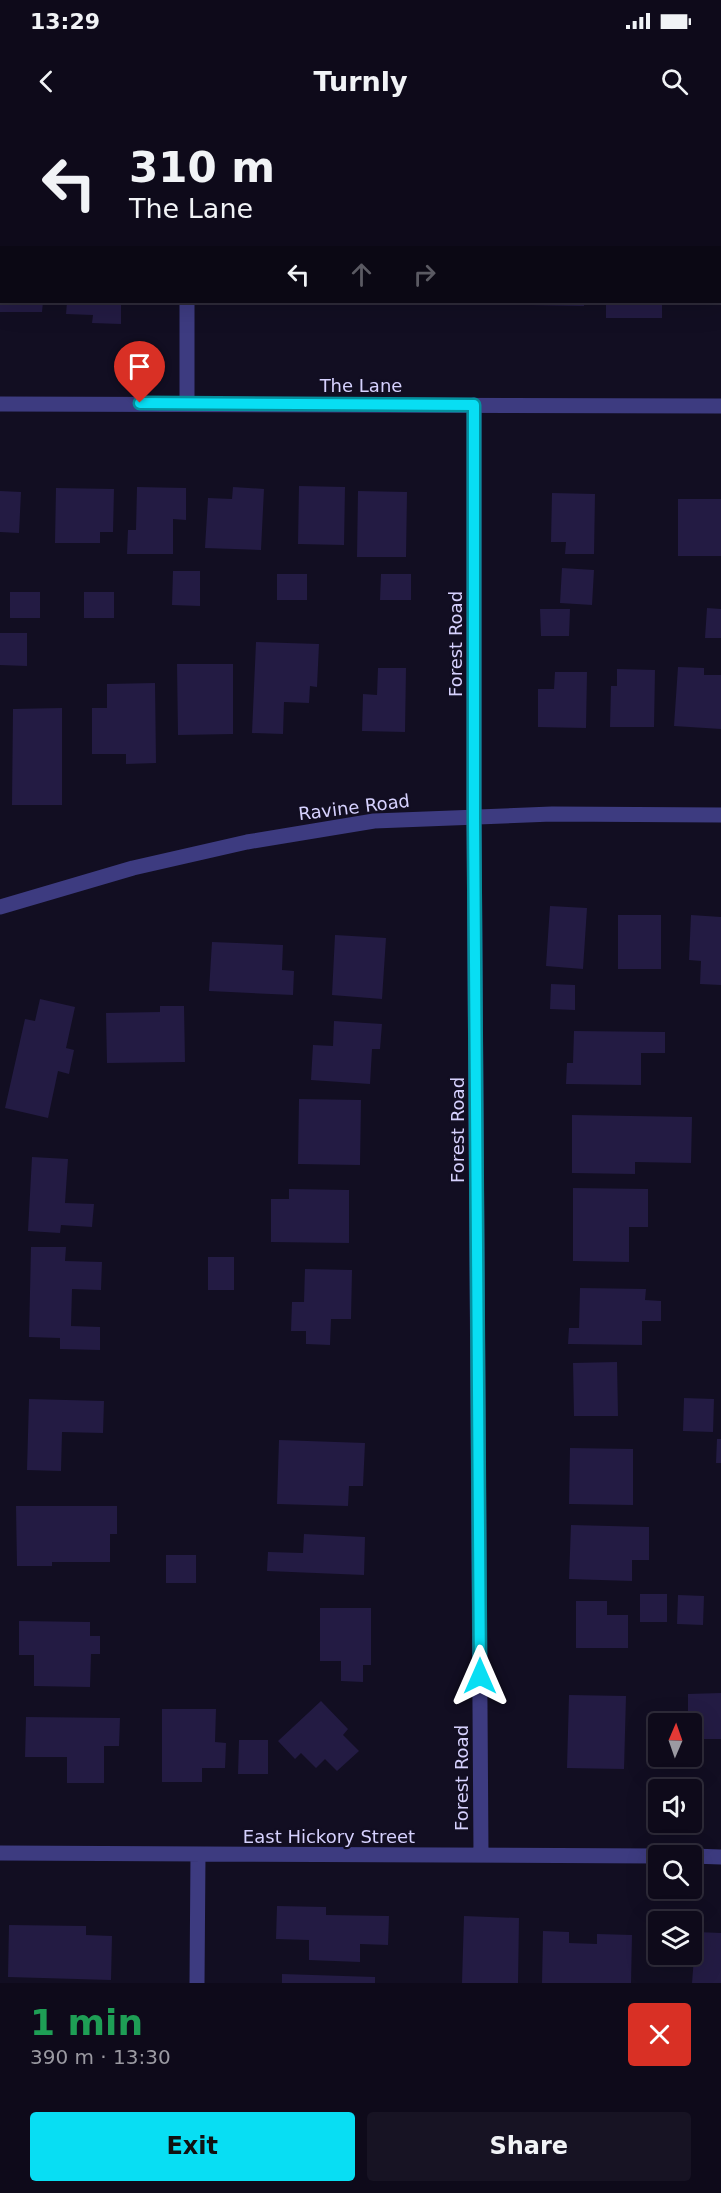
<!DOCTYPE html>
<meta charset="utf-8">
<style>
body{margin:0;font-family:"DejaVu Sans",sans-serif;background:#171323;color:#f1f3f6;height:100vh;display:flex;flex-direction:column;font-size:22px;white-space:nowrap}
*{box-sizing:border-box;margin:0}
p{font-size:20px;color:#9b9aa2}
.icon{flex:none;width:33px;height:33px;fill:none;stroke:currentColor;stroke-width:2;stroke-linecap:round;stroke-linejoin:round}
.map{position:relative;height:1863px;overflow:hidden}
.sheet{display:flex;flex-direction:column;background:#0e0a1a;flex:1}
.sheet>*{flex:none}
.banner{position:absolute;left:0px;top:0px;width:722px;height:183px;box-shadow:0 6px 24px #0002,0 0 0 2px #2e2b39;background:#0e0a1a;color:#f1f3f6;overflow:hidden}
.needle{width:39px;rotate:2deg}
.buttons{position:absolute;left:648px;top:1593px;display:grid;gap:12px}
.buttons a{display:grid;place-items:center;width:54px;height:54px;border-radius:6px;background:#0e0a1a;box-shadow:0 6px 24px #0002,0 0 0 2px #2e2b39;font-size:30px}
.pin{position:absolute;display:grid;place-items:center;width:51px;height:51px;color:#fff;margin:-62px -26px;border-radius:50% 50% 50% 0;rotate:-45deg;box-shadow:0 0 6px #0007}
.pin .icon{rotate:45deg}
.me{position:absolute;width:66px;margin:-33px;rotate:0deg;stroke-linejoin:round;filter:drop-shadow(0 0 4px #0008)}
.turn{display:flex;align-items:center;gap:21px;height:126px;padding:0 30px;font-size:27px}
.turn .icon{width:78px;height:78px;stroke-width:2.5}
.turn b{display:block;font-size:42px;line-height:51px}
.lanes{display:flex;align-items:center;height:57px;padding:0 30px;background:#0003;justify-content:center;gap:30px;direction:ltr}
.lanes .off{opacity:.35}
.round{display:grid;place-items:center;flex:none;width:63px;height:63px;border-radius:6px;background:#171323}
.head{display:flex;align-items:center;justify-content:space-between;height:102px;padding:0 30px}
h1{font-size:36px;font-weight:700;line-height:45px;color:#1e9e55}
.button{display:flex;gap:12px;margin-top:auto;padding:12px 30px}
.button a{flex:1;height:69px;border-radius:6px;background:#08def3;color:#111;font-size:24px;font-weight:700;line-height:69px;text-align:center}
.button a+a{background:#171323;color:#f1f3f6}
.status{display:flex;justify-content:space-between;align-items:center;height:42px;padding:0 30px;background:#0e0a1a;direction:ltr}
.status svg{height:16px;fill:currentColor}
header{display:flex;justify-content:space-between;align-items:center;height:78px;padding:0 30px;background:#0e0a1a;font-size:27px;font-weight:700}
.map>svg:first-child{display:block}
.building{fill:#231b43}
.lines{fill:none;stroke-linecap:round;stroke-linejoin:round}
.minor{stroke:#3d3b80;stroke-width:15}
.route-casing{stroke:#05909e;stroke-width:15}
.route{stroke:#08def3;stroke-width:10}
.labels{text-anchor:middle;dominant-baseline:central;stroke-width:4.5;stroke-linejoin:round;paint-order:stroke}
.street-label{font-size:18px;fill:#d6d1fe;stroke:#120e22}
</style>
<div class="status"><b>13:29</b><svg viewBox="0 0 49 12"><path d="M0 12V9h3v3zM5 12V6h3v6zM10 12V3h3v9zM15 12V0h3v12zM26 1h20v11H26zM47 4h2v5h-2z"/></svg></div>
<header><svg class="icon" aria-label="back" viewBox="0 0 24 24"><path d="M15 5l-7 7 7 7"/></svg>Turnly<svg class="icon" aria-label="search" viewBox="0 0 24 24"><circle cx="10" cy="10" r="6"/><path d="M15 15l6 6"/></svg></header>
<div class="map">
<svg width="721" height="1863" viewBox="0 0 721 1863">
<rect width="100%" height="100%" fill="#120e22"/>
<path class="building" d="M0,182H43L42,192H0Z
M67,182H121V204L92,203L93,195L66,194Z
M249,182H283V185H249Z
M450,182H483V184H450Z
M530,182H584V186L530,185Z
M606,182H662V198H606Z
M299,366L345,367L344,425L298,424Z
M137,367L186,368V400L173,399V434H127L128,410H136Z
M233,367L264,369L261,430L205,428L208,378L232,379Z
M56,368L114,369L113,412H100V423H55Z
M0,371L21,372L19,413L0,412Z
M358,371L407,372L406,437H357Z
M552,373L595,374L594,434H565L566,422H551Z
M678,379H721V436H678Z
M562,448L594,450L592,485L560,483Z
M173,451H200V486L172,485Z
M277,454H307V480H277Z
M381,454H411V480H380Z
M10,472H40V498H10Z
M84,472H114V498H84Z
M707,488L721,489V518H705Z
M540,489H570L569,516H541Z
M0,513H27V546L0,545Z
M256,522L319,524L317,567L310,566L309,583L284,582L283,614L252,613Z
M177,544H233V614L178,615Z
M678,547L704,548V555H721V609L674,606Z
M378,548H406L405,612L362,611L363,574L377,575Z
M617,549L655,550L654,607H610L611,566H617Z
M555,552H587L586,608L538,607V569H554Z
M155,563L156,643L126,644V634H92V588H107V564Z
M62,588V685H12L13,589Z
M550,786L587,788L583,849L546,846Z
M618,795H661V849H618Z
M691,795L721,797V865L700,864L701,841L689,840Z
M335,815L386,818L382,879L332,875Z
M212,822L283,825L282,850L294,851L293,875L209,871Z
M551,864L575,865V890L550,889Z
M40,879L75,887L66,928L74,930L69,954L58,951L48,998L5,988L25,899L35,901Z
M160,886H184L185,942L107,943L106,893L160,892Z
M334,901L382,904L380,929H372L370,964L311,960L313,925L333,926Z
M574,911L665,912V933H641V965L566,964L567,943H573Z
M299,979L361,980L360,1045L298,1044Z
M572,995L692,997L691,1043L635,1042V1054L572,1053Z
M32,1037L68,1039L65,1083L94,1084L92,1107L61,1105L60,1113L28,1111Z
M573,1068L648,1069V1107H629V1142L573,1141Z
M289,1069L349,1070V1123L271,1122V1079H289Z
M31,1127H66L65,1141L102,1142L101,1170L72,1169L71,1206L100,1207V1230L60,1229V1218L29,1217Z
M208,1137H234V1170H208Z
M305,1149L352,1150L351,1199H331L330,1225L306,1224V1211H291L292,1182H304Z
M580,1168L646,1169L645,1180L661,1181V1201H642V1225L568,1224L569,1208H579Z
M617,1242L618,1296H574L573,1243Z
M684,1278L714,1279L713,1312L683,1311Z
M29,1279L104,1281L103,1313L62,1312L61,1351L27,1350Z
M717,1319H721V1343H716Z
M279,1320L365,1323L363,1366H349L348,1386L277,1384Z
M570,1328L633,1329V1385L569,1384Z
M16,1386H117V1414H110V1442H52V1446H17Z
M571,1405L649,1407V1440H632V1461L569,1459Z
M304,1414L365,1417L364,1455L267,1451L268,1432L303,1433Z
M166,1435H196V1463H166Z
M640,1474H667V1502H640Z
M678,1475L704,1476L703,1505L677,1504Z
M576,1481H607V1495H628V1528H576Z
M320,1488H371V1545H363V1562L341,1561V1541H320Z
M19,1501L90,1502V1516H100V1534H91L90,1567L34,1566V1535H19Z
M721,1573V1619H692V1604H688V1574Z
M569,1575L626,1576L624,1649L567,1648Z
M321,1581L348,1609L343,1615L359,1631L337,1651L325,1639L316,1648L301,1633L295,1639L278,1621Z
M162,1589H216L215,1622L226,1623L225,1648H202V1662H162Z
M26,1597L120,1598L119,1626H104V1663H67V1637H25Z
M239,1620H268V1654H238Z
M277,1786L326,1787V1795L389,1796L388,1825L360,1824V1842L309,1840V1820L276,1819Z
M464,1796L519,1798L518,1863H462Z
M9,1805L86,1806V1815L112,1816L111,1860L8,1857Z
M543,1811L569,1812V1823L597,1824V1814L632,1815L631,1863H542Z
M696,1812L721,1813V1863H692Z
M282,1854L375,1857V1863H282Z"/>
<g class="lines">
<path class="minor" d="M189,2V0
M187,283V182
M0,284L721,286
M474,285V697L481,1735
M0,787L133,748L247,722L374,701L552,694L721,695
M0,1733L658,1736
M692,1736L721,1737
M197,1863L198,1735"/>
</g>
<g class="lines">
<g class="route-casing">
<path id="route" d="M140,283L474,285V697L480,1556"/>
</g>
<use href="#route" class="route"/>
</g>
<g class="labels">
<g class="street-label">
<text x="361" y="265">The Lane</text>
<text transform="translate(455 524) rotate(-90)">Forest Road</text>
<text transform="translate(354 687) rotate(-7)">Ravine Road</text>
<text transform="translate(457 1010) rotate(-90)">Forest Road</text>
<text transform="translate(461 1658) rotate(-90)">Forest Road</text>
<text x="329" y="1716">East Hickory Street</text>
</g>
</g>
</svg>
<div class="buttons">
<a><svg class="needle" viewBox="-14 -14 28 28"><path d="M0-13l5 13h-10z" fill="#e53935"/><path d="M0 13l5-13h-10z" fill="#9b9aa2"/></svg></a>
<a><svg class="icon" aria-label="sound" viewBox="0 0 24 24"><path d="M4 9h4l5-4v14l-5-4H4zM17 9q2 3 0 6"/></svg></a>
<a><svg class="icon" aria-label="search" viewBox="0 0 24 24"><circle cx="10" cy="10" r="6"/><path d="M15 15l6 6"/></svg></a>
<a><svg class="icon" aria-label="layers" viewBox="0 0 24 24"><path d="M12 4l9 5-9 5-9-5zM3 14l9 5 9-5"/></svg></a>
</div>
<div class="pin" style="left:140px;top:283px;background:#d93025"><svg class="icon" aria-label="arrive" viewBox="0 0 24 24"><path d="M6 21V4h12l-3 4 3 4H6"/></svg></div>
<svg class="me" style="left:480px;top:1556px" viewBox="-20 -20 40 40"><path d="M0-17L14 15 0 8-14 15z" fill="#08def3" stroke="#fff" stroke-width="4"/></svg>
<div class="banner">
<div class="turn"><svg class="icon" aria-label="left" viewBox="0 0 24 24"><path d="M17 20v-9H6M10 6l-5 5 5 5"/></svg><div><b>310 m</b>The Lane</div></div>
<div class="lanes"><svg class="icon" aria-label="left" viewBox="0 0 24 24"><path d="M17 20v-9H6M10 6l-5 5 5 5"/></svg><svg class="icon off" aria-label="ahead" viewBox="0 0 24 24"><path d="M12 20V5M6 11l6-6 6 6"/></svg><svg class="icon off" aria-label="right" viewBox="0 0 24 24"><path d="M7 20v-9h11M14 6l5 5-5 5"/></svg></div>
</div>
</div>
<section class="sheet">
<div class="head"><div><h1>1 min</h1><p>390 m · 13:30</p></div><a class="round" style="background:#d93025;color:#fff"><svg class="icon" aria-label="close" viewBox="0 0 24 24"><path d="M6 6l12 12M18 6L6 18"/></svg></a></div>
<div class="button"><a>Exit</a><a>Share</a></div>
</section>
